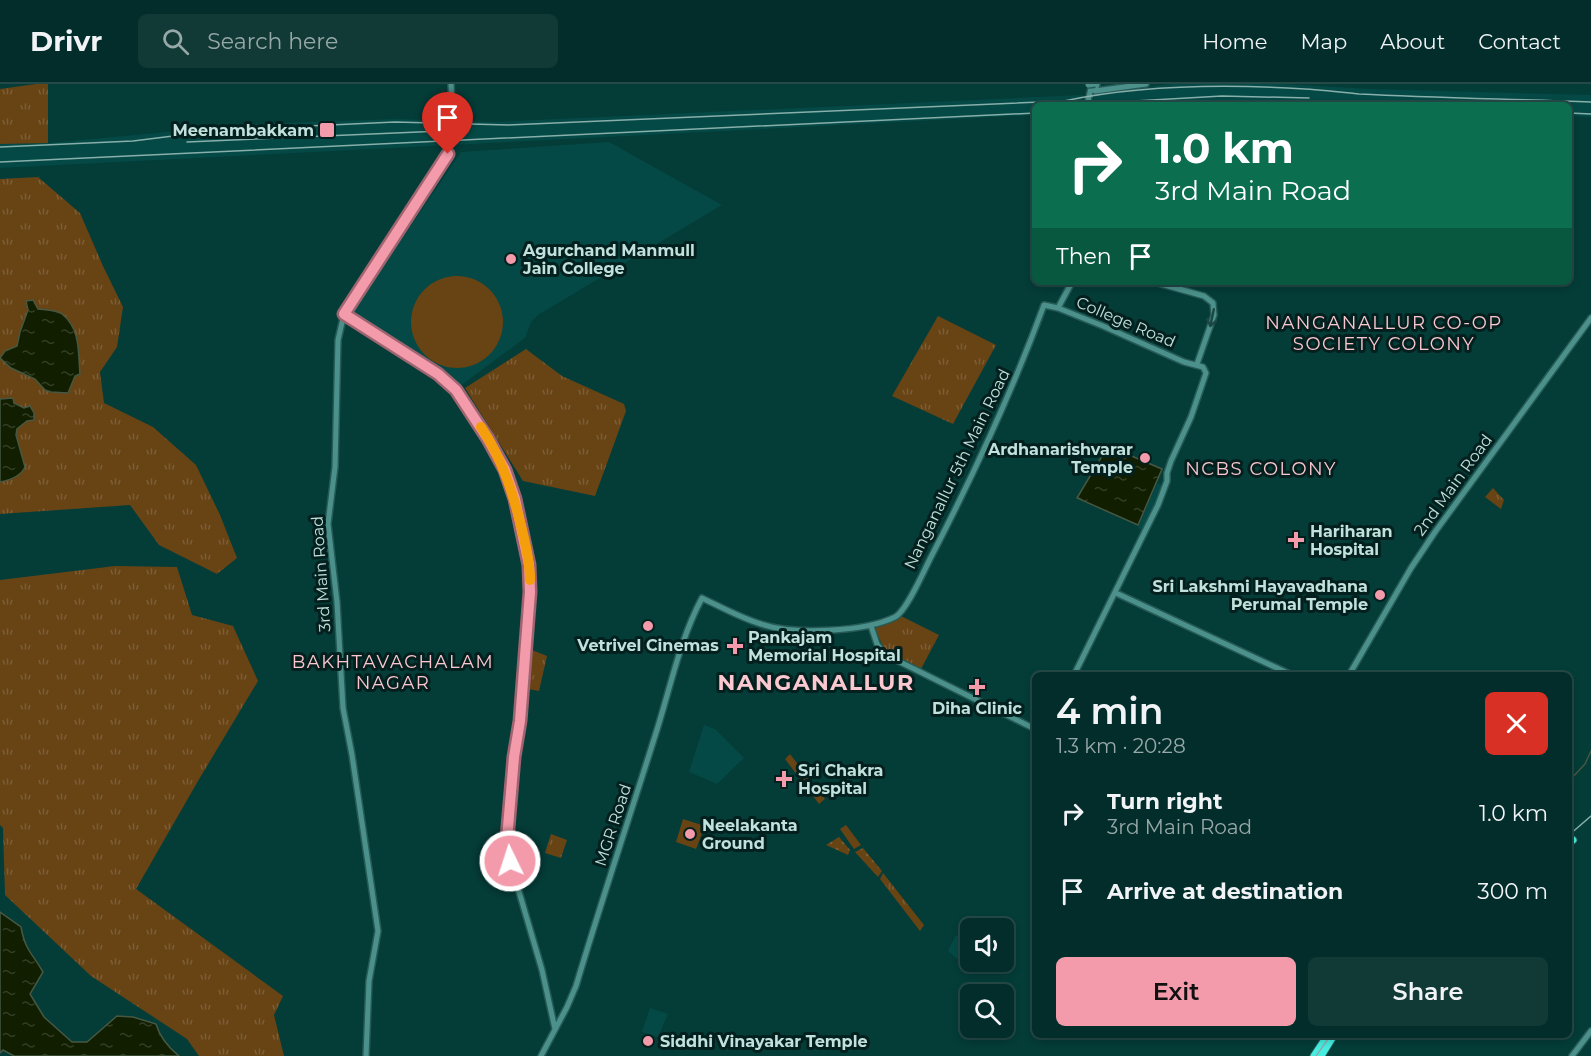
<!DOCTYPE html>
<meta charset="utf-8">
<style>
body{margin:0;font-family:Montserrat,sans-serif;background:#113936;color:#f1f3f6;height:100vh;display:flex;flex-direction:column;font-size:22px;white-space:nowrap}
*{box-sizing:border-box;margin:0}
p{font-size:20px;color:#97a8a8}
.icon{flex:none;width:33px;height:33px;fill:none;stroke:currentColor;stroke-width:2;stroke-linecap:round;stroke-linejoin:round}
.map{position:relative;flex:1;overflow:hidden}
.side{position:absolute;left:1032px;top:588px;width:540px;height:366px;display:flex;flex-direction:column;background:#032d2a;border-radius:9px;box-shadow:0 3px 9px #0003,0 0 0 2px #244947}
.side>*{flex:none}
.top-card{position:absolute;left:1032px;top:18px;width:540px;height:183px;border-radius:9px;box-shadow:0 3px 9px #0003,0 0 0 2px #244947;background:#0b6e4f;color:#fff;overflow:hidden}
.buttons{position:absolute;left:960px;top:834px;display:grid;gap:12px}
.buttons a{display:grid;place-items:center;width:54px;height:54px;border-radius:9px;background:#032d2a;box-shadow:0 3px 9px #0003,0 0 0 2px #244947;font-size:30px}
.pin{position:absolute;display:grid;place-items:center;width:51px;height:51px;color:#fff;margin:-62px -26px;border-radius:50% 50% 50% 0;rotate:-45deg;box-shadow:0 0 6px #0007}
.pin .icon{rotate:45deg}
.me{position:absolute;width:66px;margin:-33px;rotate:356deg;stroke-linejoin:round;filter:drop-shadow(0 0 4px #0008)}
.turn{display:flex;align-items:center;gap:21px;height:126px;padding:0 24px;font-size:27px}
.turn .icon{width:78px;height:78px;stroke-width:2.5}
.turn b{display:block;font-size:42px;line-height:51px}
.then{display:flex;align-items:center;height:57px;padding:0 24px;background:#0003;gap:12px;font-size:22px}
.round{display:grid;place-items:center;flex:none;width:63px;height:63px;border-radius:9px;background:#113936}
.overview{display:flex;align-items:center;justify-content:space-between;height:102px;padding:0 24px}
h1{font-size:36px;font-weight:600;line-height:45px}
.action{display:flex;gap:12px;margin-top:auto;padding:12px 24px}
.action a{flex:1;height:69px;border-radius:9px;background:#f39aab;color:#111;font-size:24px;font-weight:600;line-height:69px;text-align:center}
.action a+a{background:#113936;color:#f1f3f6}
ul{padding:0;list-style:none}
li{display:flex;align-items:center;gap:18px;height:78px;padding:0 24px}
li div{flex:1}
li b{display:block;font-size:22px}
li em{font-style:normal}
header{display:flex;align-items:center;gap:36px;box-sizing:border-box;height:84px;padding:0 30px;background:#032d2a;border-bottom:2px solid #244947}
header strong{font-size:28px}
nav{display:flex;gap:33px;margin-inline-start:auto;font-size:21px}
.search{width:420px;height:54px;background:#113936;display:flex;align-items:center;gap:15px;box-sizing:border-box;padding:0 21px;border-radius:9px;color:#97a8a8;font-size:22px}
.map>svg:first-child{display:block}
.built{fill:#044945}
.grass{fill:url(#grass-tufts)}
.garden{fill:url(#garden-dots)}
.pitch{fill:#684314}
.water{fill:url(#water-ripples);stroke:#465842;stroke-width:1.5}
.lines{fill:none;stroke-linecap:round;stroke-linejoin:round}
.stream{stroke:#465842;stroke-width:1.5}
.tertiary-tunnel{stroke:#205551;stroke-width:5;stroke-dasharray:5 2.5;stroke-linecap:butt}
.tertiary-casing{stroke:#265a56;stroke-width:8}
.primary-casing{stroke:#265a56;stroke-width:9}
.tertiary{stroke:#4b908a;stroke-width:5}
.primary{stroke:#47ede1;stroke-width:7}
.rail{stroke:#88afab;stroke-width:1.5}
.tertiary-bridge-casing{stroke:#265a56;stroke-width:8;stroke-linecap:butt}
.tertiary-bridge{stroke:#4b908a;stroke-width:5}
.oneway{stroke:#1d4744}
.route-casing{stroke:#9e646f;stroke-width:15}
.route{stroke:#f39aab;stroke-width:10}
.slow{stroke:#f59e0b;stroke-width:10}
.poi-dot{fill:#f39aab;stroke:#04201e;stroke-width:2}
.labels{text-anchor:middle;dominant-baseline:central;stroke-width:6;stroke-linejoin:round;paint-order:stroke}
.poi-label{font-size:16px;font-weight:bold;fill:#c1e1dd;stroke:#04201e;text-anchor:start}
.street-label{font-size:16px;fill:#c1e1dd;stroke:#04201e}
.neighbourhood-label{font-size:18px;letter-spacing:1.5px;fill:#fcc8d0;stroke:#04201e}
.district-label{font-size:22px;font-weight:bold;letter-spacing:1.5px;fill:#fcc8d0;stroke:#04201e}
</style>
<header>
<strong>Drivr</strong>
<div class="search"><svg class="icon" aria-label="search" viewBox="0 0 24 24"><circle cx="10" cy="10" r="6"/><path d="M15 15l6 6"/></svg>Search here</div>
<nav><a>Home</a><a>Map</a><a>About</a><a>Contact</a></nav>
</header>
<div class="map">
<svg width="1591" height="972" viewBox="0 0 1591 972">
<defs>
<pattern id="grass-tufts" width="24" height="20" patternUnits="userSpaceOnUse" patternTransform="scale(1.5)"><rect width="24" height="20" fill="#684314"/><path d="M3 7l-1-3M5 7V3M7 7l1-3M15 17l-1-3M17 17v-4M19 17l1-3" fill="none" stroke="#7c5e36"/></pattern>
<pattern id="garden-dots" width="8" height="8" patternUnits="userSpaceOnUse" patternTransform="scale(1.5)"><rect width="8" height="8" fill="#684314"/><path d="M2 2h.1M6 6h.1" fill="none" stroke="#7c5e36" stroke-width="1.8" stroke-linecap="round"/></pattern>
<pattern id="water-ripples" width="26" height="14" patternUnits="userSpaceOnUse" patternTransform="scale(1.5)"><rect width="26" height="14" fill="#121e00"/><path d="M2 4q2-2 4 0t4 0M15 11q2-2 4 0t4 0" fill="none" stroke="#333e25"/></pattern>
</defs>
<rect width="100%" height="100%" fill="#043c38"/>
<path class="built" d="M1172,0H1285L1370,5L1591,11V33L1569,32V21H1092L1095,9Z
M1083,11L1080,21H1035V31L0,84V60L48,59L157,49L226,41L395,35L494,38Z
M609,58L722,121L538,231L531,238L525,254L460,302L350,231L461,68Z
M1157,399L1162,401L1144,447L1138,444Z
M704,641L715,645L744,674L717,700L689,688Z
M956,851L967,857L957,875L948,867Z
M650,924L668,930L658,953L642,948Z"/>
<path class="grass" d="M36,0H48V59L0,60V5Z
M38,93L80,129L103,182L123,223L117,263L100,288L104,319L153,343L196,381L220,431L237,474L217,490L159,461L130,421L0,430V95Z
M938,232L996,261L953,340L892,312Z
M526,265L562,292L624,320L626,327L595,412L523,397L465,304Z
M1493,404L1504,416L1501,425L1485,413Z
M115,482L177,483L192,531L233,542L258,597L198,697L136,805L283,912L274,931L284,972H199L187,955L91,892L5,811L3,744L0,741V496Z
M901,532L939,551L921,585L885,566L873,542Z
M532,566L547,572L539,607L528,605Z
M846,741L861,761L854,765L840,745Z
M551,750L567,756L561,774L545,769Z
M883,789L924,841L920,847L880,795Z"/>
<path class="garden" d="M839,753L850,766L848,771L826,761Z
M863,764L882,787L878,793L855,768Z"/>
<path class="pitch" d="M411 238a46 46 0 1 1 92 0a46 46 0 1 1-92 0Z
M790,670L825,715L819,720L785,675Z
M683,735L705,742L696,765L676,758Z"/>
<path class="water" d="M33,216L38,225C45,226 56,226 62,230C81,245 78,269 80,290L75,292L68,309L51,308L45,306L35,295L11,284L0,274L5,267L17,262L20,248L28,226L26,217Z
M13,314L14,319L24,324L30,322L34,329V336L27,337L17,345L16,351L25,383C21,392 10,396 0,398V315Z
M1108,362L1162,385L1138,441L1077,414Z
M0,828L21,843C25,866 32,869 43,888L30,910L44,933L72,958H87L117,932L133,933L156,940C160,954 168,963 179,972H14L3,966L0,969Z"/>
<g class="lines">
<path class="stream" d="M1569,697L1585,680L1591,667"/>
<path class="tertiary-tunnel" d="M448,70L452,22"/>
<g class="tertiary-casing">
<path id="tertiary" d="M451,0L452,22
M1097,0L1095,7L1146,0
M1087,21L1092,0
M1154,198L1204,212L1213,219L1214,231L1197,280
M1058,224L1072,198
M344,230L437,290L456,306L488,355L505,386L515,415L529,481L530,508L520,637L514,673L507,755L510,777L542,886L555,945
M1116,509L1292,591
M871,542L877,560L884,570L1035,645
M1349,591L1411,484L1435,448L1591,234
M366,972L369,897L378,847L352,671L343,624L337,518L328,440L335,383L338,256L344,230L448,70
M541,972L567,923L576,902C601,818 629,735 655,652C670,606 679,557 702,514C721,523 741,534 761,540C793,551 865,548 895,533C907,527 925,484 932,471C975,388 1012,308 1044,221L1058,224L1103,242L1184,278L1203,283L1206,289L1191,333L1171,377L1167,389V397L1158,421L1074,591
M1572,972L1591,947"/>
</g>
<g class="primary-casing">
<path id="primary" d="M1569,759L1573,756
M1314,972L1328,951
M1321,972L1334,951"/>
</g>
<use href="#tertiary" class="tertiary"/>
<use href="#primary" class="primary"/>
<path class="rail" d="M1302,17L1368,18
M1117,18L1222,12L1309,14
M1569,29L1591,30
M187,58L442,47
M0,63L133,57L221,46L395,38L508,41L1064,17C1140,1 1227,0 1305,5C1323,6 1341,8 1359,10C1436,14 1514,15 1591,18
M0,78L1035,29
M1569,751L1591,732
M1316,972L1331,951"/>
<g class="tertiary-bridge-casing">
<path id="tertiary-bridge" d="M1088,1L1095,0"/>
</g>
<use href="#tertiary-bridge" class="tertiary-bridge"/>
</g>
<defs><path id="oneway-shaft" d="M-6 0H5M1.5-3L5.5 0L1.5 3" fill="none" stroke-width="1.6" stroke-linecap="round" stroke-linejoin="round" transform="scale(1.5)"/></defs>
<use class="oneway" href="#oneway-shaft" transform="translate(1212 234) rotate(102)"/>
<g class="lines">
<g class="route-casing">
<path id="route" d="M448,70L344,230L438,290L456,306L488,355L505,386L515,415L529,481L530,508L520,637L514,673L507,755L510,777"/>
</g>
<use href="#route" class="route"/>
<path class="slow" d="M481,343C502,375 513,408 522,446C526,462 530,479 530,496"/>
</g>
<g class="poi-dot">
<rect x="319" y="38" width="16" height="16" rx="3"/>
<circle cx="511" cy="175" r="6"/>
<circle cx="1145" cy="374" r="6"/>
<path d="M1293 447h6v6h6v6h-6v6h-6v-6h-6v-6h6z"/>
<circle cx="1380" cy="511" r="6"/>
<circle cx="648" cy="542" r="6"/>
<path d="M732 553h6v6h6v6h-6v6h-6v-6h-6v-6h6z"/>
<path d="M974 594h6v6h6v6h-6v6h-6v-6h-6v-6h6z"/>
<path d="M781 686h6v6h6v6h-6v6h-6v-6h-6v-6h6z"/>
<circle cx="690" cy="750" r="6"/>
<circle cx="648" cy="957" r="6"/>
</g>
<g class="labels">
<g class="poi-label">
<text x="314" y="46" text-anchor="end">Meenambakkam</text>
<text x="523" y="166">Agurchand Manmull<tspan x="523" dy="18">Jain College</tspan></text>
<text x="1133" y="365" text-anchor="end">Ardhanarishvarar<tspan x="1133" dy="18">Temple</tspan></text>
<text x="1310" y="447">Hariharan<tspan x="1310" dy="18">Hospital</tspan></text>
<text x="1368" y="502" text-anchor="end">Sri Lakshmi Hayavadhana<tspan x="1368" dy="18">Perumal Temple</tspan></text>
<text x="748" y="553">Pankajam<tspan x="748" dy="18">Memorial Hospital</tspan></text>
<text x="648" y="561" text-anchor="middle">Vetrivel Cinemas</text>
<text x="977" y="624" text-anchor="middle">Diha Clinic</text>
<text x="798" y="686">Sri Chakra<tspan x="798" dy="18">Hospital</tspan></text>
<text x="702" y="741">Neelakanta<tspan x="702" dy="18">Ground</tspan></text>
<text x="660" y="957">Siddhi Vinayakar Temple</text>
</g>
<g class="street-label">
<text transform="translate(1126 238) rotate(23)">College Road</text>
<text transform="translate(957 385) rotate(-64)">Nanganallur 5th Main Road</text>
<text transform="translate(1453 401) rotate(-54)">2nd Main Road</text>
<text transform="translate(321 490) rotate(-94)">3rd Main Road</text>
<text transform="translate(613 741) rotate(-72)">MGR Road</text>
</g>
<g class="neighbourhood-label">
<text x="1384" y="239">NANGANALLUR CO-OP<tspan x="1384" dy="21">SOCIETY COLONY</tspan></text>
<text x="1261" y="385">NCBS COLONY</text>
<text x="393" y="578">BAKHTAVACHALAM<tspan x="393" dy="21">NAGAR</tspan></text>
</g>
<g class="district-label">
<text x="816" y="598">NANGANALLUR</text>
</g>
</g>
</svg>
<div class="buttons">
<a><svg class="icon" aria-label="sound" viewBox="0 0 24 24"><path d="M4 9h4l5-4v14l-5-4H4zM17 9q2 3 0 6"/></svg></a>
<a><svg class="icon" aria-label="search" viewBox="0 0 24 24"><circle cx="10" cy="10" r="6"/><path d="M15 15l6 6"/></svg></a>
</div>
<div class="pin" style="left:448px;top:70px;background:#d93025"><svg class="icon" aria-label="arrive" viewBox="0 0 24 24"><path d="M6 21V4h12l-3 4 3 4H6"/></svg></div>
<svg class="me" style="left:510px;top:777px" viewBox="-20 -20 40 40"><circle r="17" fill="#f39aab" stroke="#fff" stroke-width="3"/><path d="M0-11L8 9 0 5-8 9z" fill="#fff"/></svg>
<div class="top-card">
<div class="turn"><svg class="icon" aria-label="right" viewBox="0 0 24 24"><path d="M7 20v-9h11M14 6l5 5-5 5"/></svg><div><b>1.0 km</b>3rd Main Road</div></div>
<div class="then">Then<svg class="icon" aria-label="arrive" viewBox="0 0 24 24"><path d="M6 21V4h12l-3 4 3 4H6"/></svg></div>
</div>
<section class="side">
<div class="overview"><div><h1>4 min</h1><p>1.3 km · 20:28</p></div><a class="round" style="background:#d93025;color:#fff"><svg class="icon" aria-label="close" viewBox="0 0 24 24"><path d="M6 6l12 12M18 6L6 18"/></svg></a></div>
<ul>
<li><svg class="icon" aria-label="right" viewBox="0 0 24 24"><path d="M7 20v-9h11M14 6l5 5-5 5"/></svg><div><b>Turn right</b><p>3rd Main Road</p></div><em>1.0 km</em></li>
<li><svg class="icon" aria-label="arrive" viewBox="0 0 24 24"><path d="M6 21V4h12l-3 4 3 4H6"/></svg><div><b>Arrive at destination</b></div><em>300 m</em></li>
</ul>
<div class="action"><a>Exit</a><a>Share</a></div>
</section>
</div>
